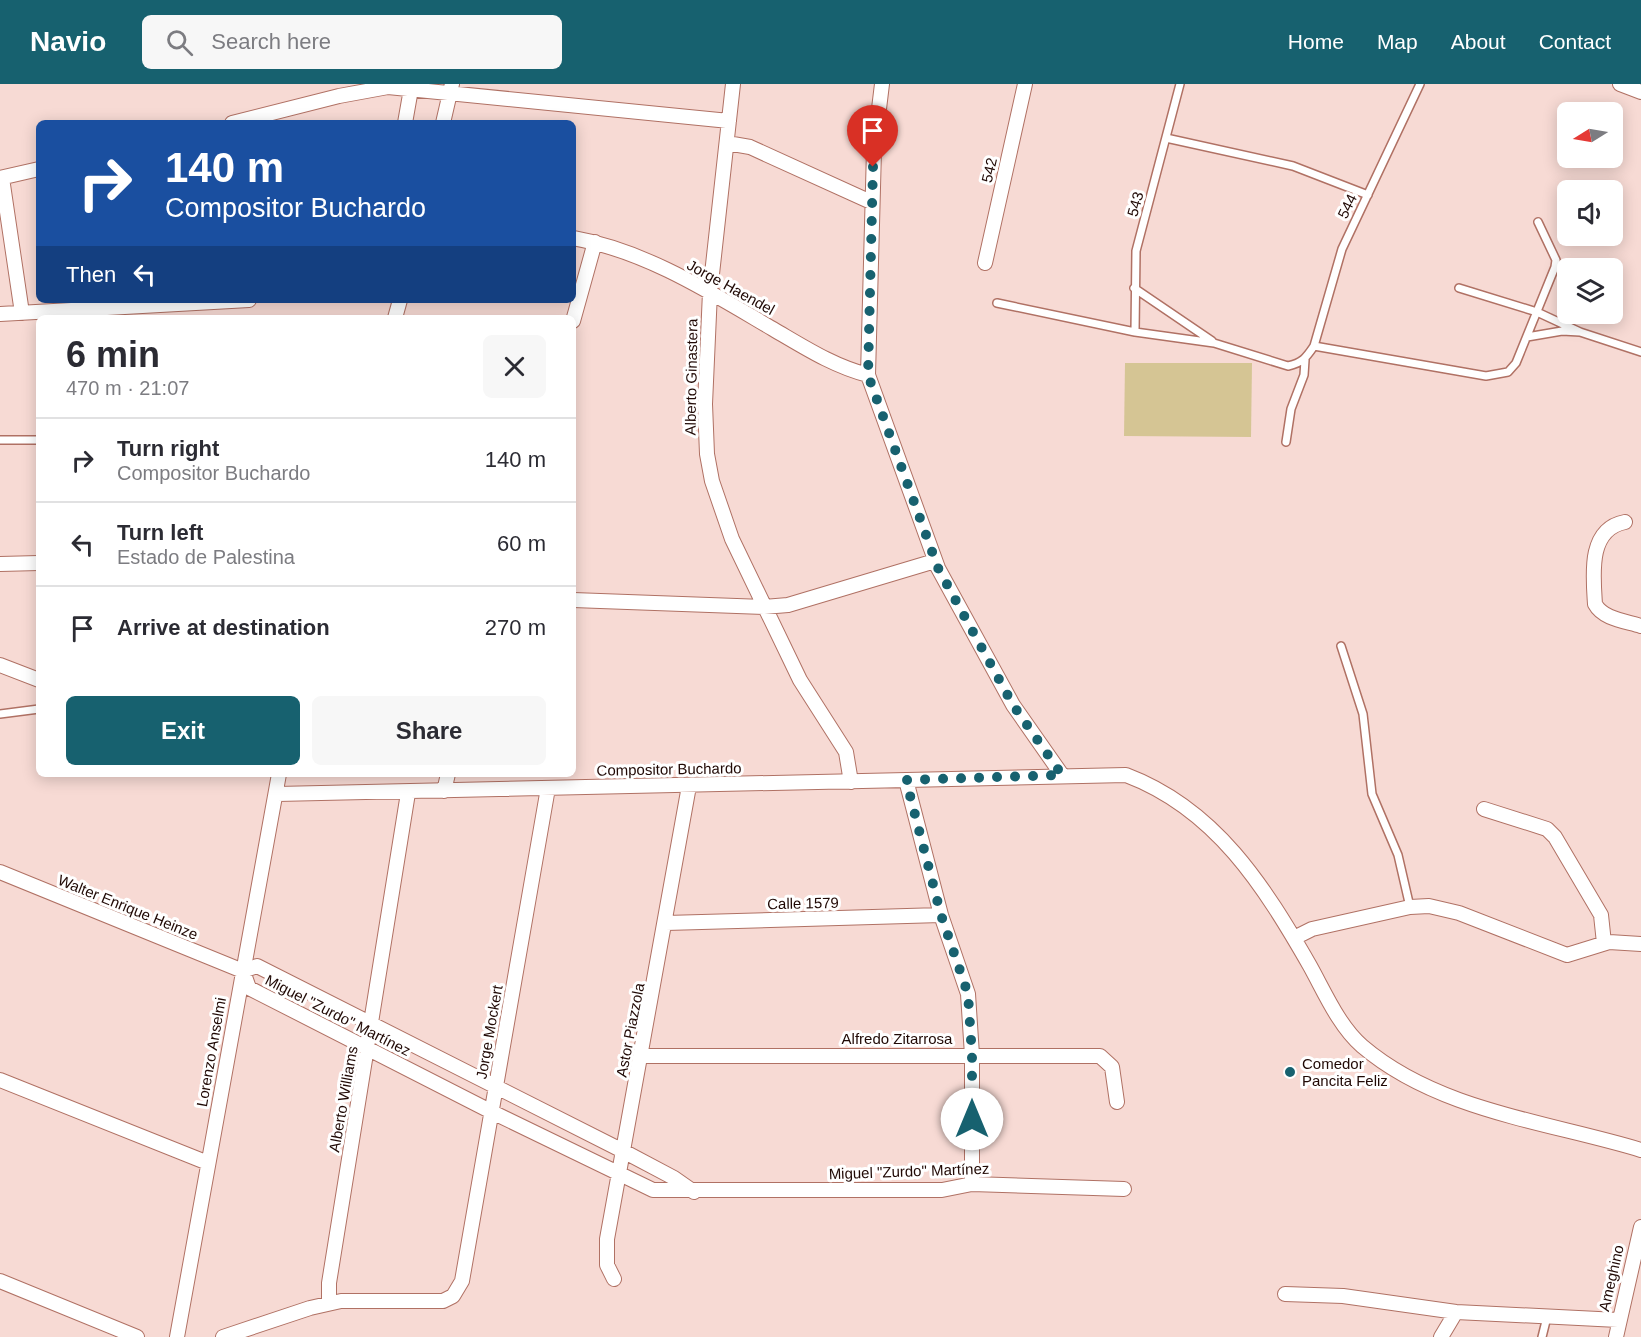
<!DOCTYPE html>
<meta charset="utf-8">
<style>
body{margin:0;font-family:Helvetica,sans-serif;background:#f7f7f7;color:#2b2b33;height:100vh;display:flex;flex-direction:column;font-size:22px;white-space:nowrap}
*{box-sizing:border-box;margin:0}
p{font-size:20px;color:#7c7c81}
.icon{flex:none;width:33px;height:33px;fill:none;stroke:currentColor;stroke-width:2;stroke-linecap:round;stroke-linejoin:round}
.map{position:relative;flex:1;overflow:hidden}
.side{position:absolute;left:36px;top:231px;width:540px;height:462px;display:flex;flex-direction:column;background:#fff;border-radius:9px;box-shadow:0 3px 15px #0003}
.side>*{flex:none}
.banner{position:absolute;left:36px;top:36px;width:540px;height:183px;border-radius:9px;box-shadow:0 3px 15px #0003;background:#1a4fa0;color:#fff;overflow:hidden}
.needle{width:39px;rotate:259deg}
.controls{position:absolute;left:1557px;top:18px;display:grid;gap:12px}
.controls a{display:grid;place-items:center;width:66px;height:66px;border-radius:9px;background:#fff;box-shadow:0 3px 15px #0003;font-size:30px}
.pin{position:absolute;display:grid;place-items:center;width:51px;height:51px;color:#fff;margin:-62px -26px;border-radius:50% 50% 50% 0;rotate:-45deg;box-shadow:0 0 6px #0007}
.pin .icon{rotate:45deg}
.me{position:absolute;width:66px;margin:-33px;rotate:0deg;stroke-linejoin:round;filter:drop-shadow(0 0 4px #0008)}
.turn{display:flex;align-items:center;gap:21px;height:126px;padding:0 30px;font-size:27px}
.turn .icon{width:78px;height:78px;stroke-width:2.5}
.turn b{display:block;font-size:42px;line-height:51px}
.then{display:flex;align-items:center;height:57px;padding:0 30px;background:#0003;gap:12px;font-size:22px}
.round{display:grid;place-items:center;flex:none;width:63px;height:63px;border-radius:9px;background:#f7f7f7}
.head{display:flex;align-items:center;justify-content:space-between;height:102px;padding:0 30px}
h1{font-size:36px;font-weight:800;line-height:45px}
.primary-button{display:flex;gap:12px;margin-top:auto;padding:12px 30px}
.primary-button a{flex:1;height:69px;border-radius:9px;background:#17616f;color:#fff;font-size:24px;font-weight:800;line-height:69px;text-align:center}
.primary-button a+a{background:#f7f7f7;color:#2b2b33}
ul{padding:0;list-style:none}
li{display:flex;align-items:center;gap:18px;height:84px;padding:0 30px;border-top:2px solid #e1e1e2}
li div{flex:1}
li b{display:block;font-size:22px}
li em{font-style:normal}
header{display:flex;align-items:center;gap:36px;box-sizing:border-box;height:84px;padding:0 30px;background:#17616f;color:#fff}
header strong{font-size:28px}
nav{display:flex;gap:33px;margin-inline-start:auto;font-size:21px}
.search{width:420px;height:54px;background:#f7f7f7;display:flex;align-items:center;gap:15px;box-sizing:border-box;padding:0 21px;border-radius:9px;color:#7c7c81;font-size:22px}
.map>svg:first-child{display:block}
.grass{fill:#d5c594}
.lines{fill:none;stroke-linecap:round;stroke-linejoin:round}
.service-casing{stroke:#b07164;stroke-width:10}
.minor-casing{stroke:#b07164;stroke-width:16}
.service{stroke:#fff;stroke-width:7}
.minor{stroke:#fff;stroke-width:14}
.route{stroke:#17616f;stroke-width:10;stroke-dasharray:0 18}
.poi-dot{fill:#17616f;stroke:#fff;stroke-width:2}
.labels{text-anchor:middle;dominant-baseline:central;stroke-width:6;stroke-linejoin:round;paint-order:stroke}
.street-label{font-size:15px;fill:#200905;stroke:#fff}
.poi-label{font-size:15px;fill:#200905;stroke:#fff;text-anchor:start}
</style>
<header>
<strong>Navio</strong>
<div class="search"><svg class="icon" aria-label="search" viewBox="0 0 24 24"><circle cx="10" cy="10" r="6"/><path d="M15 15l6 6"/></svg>Search here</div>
<nav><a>Home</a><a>Map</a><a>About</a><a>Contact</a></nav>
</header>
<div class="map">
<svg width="1641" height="1253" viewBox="0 0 1641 1253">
<rect width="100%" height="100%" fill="#f7dad4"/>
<path class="grass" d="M1125,279H1252L1251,353L1124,352Z"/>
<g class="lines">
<g class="service-casing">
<path id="service" d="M1166,54L1293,82L1368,111
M1134,204L1212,257
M1459,204L1537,228L1580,248
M997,219L1135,248L1214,259L1288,282C1302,279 1306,274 1314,262L1342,165L1420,0
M1135,248L1136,167L1180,0
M1527,253L1562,247L1580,248L1641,268
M1314,262L1486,292L1508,288L1516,279L1555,183L1556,176L1538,138
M0,356H39
M1286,358L1291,325L1304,291L1305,276
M1341,562L1363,630L1372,710L1398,771L1410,823
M0,630L39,625
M1542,1253L1547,1233"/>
</g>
<g class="minor-casing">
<path id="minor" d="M733,0L710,208L705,320L707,370L712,397L732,455L800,596L846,668L851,698
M882,0L874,66L868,291L938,484L1013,621L1062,691
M1620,0L1641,8
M232,39L339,12L388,3L729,37
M405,39L411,5
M443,39L452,0
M727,59L750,63L871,118
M0,94L39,85
M2,94L22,229
M573,154C646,167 710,208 773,245C804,263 833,282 868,291
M985,179L1025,0
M0,230L249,216
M395,234L400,216
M573,237L595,158
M1625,438C1588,445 1593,490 1595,520C1603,535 1625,537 1641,542
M0,480L39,479
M573,516L764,523L788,521L935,477
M0,581L39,596
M906,696L941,831L968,910L972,971V1100
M444,707L448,690
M277,710L1126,691C1216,725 1264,802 1310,882C1325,909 1339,942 1362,962C1438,1027 1549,1038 1641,1066
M1484,725L1547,745L1555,753L1601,831L1604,859
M0,788L243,887
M666,839L941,831
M1294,854L1312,845L1410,823L1429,822L1459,829L1567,871L1609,858L1641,860
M243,887L249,904L492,1028L653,1106H942L972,1100L1124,1105
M243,887L257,882L623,1067L674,1094L694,1108
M642,972H1100L1112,983L1117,1018
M0,996L208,1079
M614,1195L607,1181V1155L689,702
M0,1197L137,1253
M1285,1210L1343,1212L1456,1228L1618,1236
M329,1219V1199L408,709
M177,1253L279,690
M223,1253L310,1224L341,1217H443L453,1212L462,1197L548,704
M1441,1253L1456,1228
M1616,1253L1641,1143"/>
</g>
<use href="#service" class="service"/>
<use href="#minor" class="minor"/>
</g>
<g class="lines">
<path class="route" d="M873,83L868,291L938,484L1013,621L1062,691L906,696L941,831L968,910L972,971V1035"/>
</g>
<circle class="poi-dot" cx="1290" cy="988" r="6"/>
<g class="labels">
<g class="street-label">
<text transform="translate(989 86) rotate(-77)">542</text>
<text transform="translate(1135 120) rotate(-75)">543</text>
<text transform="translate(1347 122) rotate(-64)">544</text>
<text transform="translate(731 203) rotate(29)">Jorge Haendel</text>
<text transform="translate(691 293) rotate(-89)">Alberto Ginastera</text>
<text transform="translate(669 685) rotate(-1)">Compositor Buchardo</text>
<text transform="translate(803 819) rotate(-1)">Calle 1579</text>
<text transform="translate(128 823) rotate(22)">Walter Enrique Heinze</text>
<text transform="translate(338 931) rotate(27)">Miguel "Zurdo" Martínez</text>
<text transform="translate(630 946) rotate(-79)">Astor Piazzola</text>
<text transform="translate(489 948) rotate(-80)">Jorge Mockert</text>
<text x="897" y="954">Alfredo Zitarrosa</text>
<text transform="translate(211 968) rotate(-80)">Lorenzo Anselmi</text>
<text transform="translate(343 1015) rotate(-80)">Alberto Williams</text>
<text transform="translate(909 1087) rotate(-2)">Miguel "Zurdo" Martínez</text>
<text transform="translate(1611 1194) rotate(-77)">Ameghino</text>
</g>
<g class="poi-label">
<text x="1302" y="979">Comedor<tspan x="1302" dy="17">Pancita Feliz</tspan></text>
</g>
</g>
</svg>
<div class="controls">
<a><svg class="needle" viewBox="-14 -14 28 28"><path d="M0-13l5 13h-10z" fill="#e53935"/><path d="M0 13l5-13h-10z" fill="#7c7c81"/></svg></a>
<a><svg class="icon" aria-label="sound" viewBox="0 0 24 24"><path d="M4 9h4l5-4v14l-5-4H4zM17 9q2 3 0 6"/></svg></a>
<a><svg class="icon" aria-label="layers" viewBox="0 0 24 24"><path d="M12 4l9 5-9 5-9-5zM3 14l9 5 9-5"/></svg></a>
</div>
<div class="pin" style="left:873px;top:83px;background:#d93025"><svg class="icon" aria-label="arrive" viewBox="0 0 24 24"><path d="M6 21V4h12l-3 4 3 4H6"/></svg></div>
<svg class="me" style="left:972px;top:1035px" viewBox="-20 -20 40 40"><circle r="19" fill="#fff"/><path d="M0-13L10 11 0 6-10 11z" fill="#17616f"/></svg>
<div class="banner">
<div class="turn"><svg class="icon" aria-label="right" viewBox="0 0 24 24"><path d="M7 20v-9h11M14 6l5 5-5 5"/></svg><div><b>140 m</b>Compositor Buchardo</div></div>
<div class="then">Then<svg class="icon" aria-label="left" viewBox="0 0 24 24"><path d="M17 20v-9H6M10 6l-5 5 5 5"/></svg></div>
</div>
<section class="side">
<div class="head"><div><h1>6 min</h1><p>470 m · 21:07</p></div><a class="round"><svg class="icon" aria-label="close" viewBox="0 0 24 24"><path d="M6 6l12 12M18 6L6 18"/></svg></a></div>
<ul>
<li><svg class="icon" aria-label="right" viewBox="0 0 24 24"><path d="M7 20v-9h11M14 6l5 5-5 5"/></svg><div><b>Turn right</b><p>Compositor Buchardo</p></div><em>140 m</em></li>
<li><svg class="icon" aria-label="left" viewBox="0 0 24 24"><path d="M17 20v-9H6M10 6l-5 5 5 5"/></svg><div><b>Turn left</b><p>Estado de Palestina</p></div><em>60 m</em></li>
<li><svg class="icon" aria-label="arrive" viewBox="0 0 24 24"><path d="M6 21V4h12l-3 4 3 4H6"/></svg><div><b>Arrive at destination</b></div><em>270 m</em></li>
</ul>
<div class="primary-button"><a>Exit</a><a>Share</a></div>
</section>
</div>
